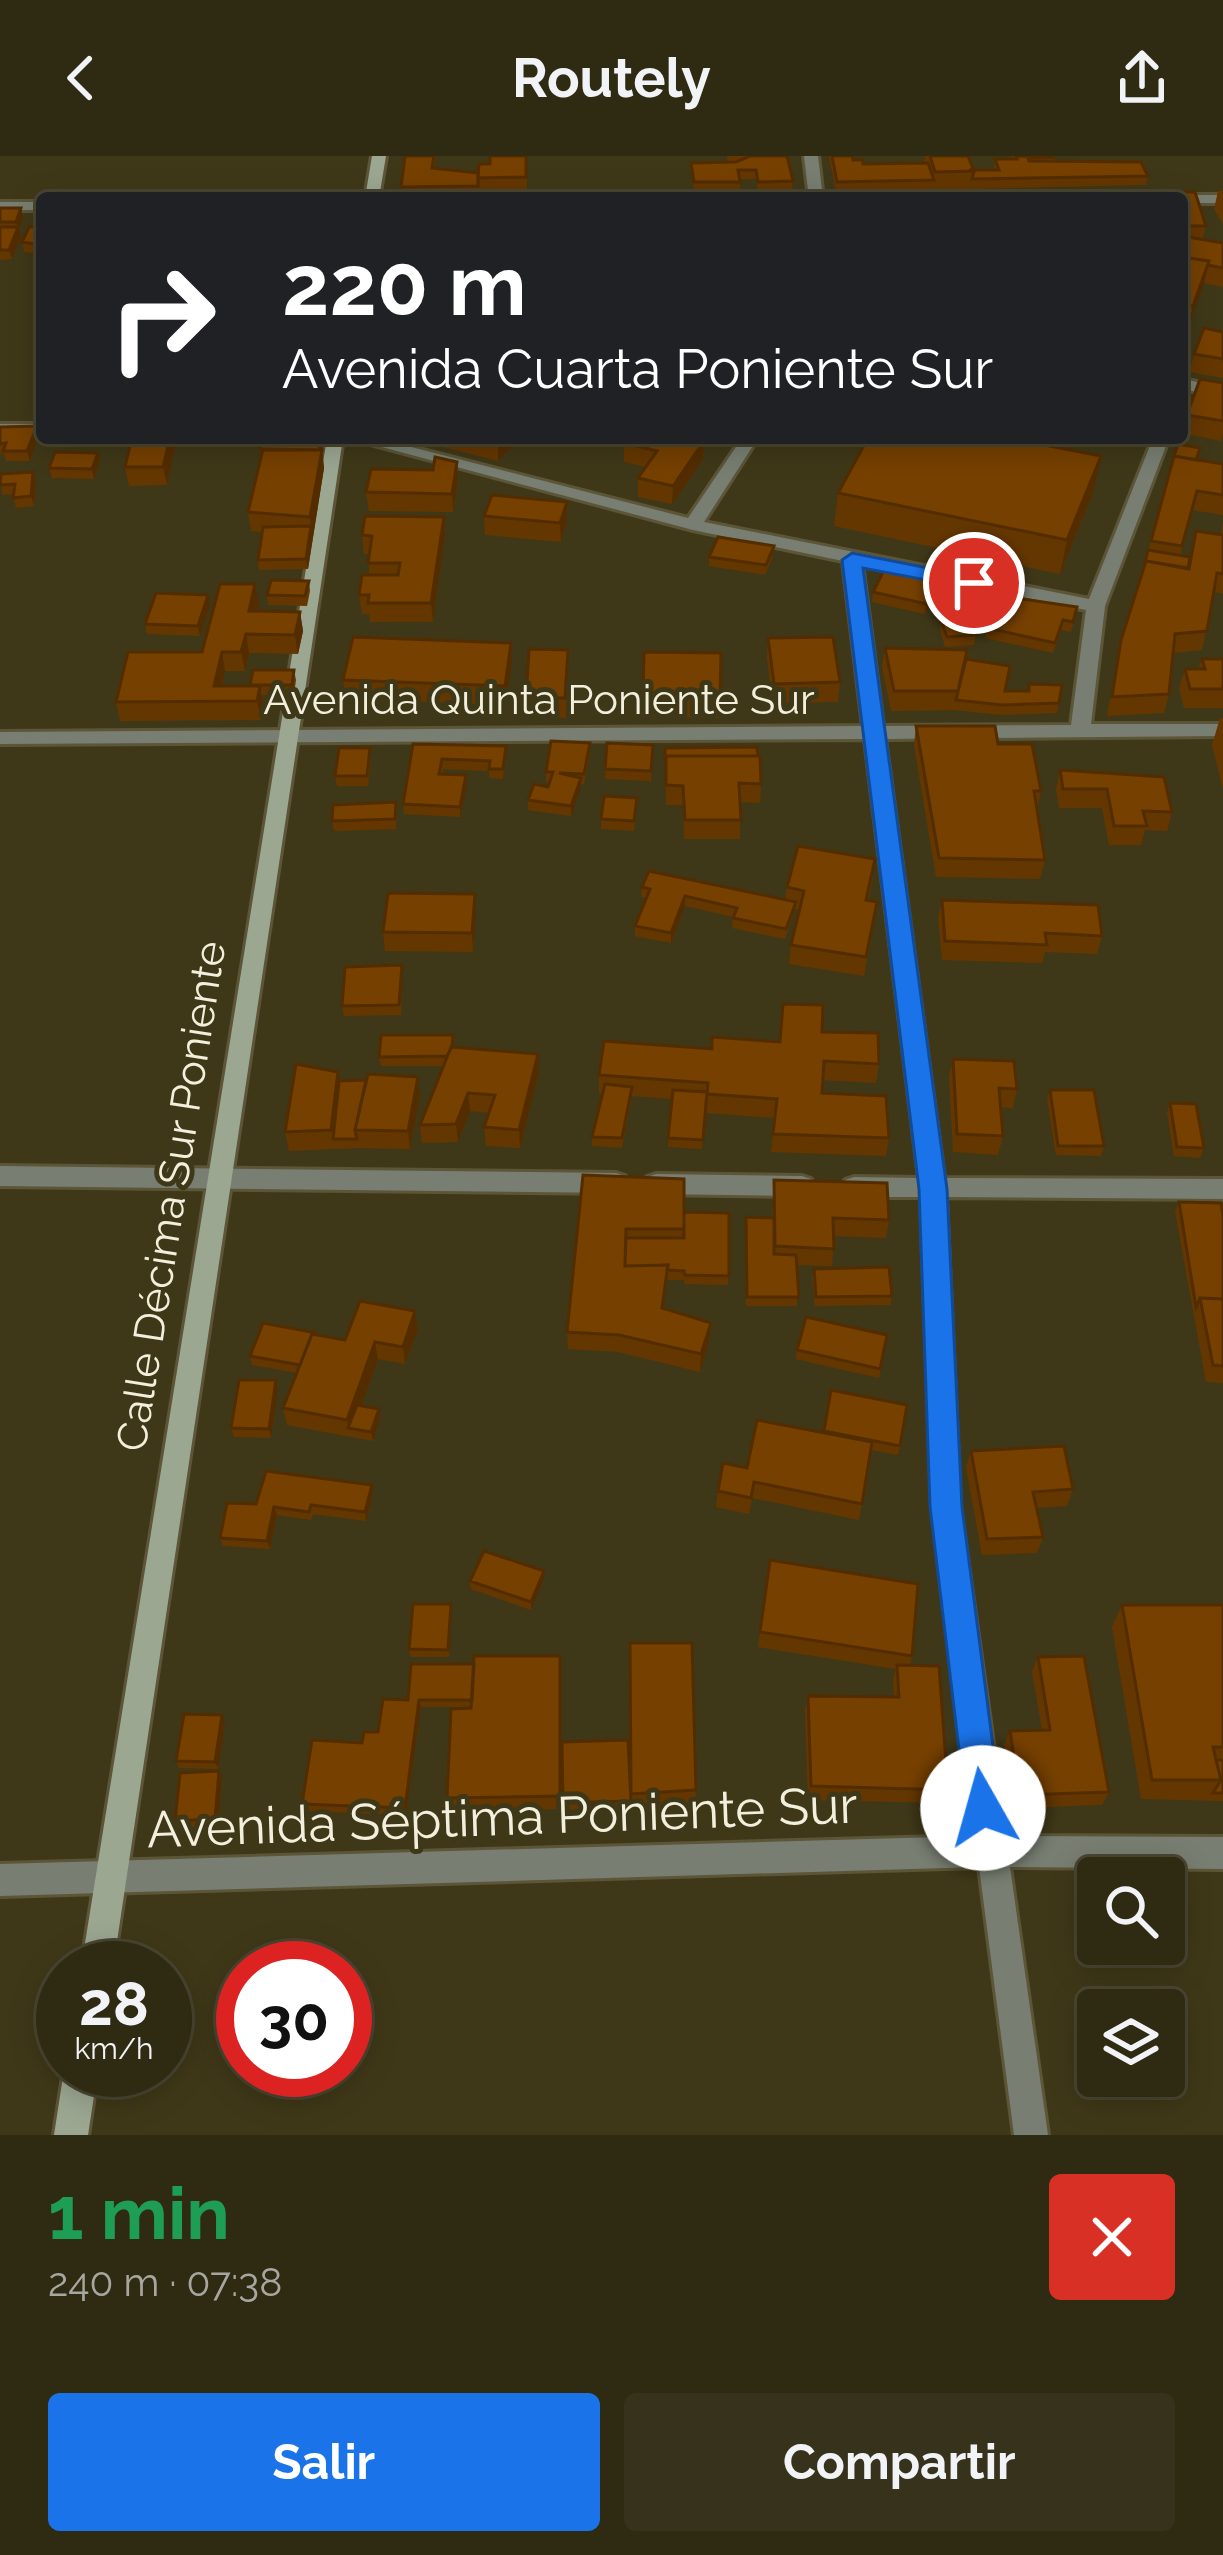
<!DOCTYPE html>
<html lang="es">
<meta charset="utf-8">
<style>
body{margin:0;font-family:Raleway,sans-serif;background:#37321b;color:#f1f3f6;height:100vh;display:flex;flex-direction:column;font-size:45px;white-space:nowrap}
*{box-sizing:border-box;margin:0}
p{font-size:39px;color:#a7a79f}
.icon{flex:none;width:66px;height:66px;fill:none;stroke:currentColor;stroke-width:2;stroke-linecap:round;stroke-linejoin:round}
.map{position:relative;height:1979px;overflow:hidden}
.panel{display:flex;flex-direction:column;background:#2f2a12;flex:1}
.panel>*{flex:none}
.top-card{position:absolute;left:36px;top:36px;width:1152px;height:252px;border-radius:12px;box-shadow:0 6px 30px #0003,0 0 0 3px #4a4632;background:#202124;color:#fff;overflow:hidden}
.buttons{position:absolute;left:1077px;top:1701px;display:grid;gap:24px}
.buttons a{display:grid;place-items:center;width:108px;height:108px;border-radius:12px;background:#2f2a12;box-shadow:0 6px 30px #0003,0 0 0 3px #4a4632;font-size:60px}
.speed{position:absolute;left:36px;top:1785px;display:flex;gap:24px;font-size:60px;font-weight:700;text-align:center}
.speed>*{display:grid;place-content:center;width:156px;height:156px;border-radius:50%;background:#2f2a12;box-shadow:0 6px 30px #0003,0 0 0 3px #4a4632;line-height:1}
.speed small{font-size:30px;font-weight:400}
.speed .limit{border:18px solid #d22;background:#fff;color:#111}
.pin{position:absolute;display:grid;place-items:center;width:102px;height:102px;color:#fff;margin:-51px;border:6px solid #fff;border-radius:50%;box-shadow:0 3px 12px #0007}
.me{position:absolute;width:132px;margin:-66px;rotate:353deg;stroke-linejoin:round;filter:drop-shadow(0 0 9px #0008)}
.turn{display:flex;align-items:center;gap:42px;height:252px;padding:0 48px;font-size:54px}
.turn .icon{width:156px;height:156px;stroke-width:2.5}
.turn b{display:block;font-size:84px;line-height:102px}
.round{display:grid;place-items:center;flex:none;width:126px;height:126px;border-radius:12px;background:#37321b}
.overview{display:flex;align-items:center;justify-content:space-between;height:204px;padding:0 48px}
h1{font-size:72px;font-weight:700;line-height:90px;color:#1e9e55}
.cta{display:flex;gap:24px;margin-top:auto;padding:24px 48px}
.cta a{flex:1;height:138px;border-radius:12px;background:#1a73e8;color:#fff;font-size:48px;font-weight:700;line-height:138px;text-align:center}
.cta a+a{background:#37321b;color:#f1f3f6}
header{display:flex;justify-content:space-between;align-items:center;height:156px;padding:0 48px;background:#2f2a12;font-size:54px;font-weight:700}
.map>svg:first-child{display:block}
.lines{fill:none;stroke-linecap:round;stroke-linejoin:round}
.street-casing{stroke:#5c5538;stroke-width:6}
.secondary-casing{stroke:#5c5538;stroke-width:6}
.street{fill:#787f72;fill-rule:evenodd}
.secondary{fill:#9ca792;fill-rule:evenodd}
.wall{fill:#653700}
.shaded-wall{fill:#532d00}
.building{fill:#764000;stroke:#532d00;stroke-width:3}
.route{fill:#1a73e8;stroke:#114b97;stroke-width:3}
.labels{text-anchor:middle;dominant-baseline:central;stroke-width:10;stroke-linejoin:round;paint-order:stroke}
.street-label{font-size:42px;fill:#f3efdd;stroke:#3f3818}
.near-street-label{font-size:51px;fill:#f3efdd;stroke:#3f3818}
</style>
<header><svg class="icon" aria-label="back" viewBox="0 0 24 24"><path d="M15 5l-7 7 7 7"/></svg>Routely<svg class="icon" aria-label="share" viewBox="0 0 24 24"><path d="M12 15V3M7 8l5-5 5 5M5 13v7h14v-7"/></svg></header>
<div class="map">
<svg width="1223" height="1979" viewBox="0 0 1223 1979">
<rect width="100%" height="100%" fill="#3f3818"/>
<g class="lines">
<g class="street-casing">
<path id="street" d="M804,0H818L823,42H809Z
M1182,39H1223V47H1182V42H1175Z
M0,46H42V54H0Z
M1182,223L1223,231V241L1182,233Z
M0,268H42V278H0Z
M348,282H376L688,362L742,282H758L704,366L1089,443L1153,282H1169L1105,450L1091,568H1223V580L885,583L944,1022L1223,1023V1043L946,1041L960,1351L1006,1680L1223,1681V1713L1010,1711L1048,1979H1014L979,1711L0,1740V1708L975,1680L932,1351L921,1041H854L845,1038L842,1031L845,1024L854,1021L919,1022L865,583L0,588V576L863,570L843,405L693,374ZM862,408L1086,454L1071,569L883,570Z
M0,1010L616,1017L625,1020L628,1027L625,1034L616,1037L0,1030Z
M656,1018L802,1020L811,1023L814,1030L811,1037L802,1040L656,1038L647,1035L644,1028L647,1021Z"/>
</g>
<g class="secondary-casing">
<path id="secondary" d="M372,0H386L379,42H365Z
M327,282H343L113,1812H81Z
M64,1914H98L88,1979H54Z"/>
</g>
<use href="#street" class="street"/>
<use href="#secondary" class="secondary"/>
</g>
<path class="wall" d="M436,0L434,12L478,17L490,8L527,0V39L401,40V31Z
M727,0H787L793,25L792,34L758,35L756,23H740V35L694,36L691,7L728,6Z
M829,0H852L853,4L863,8L924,7L925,0H968L973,14H994L995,3H1012V0H1055L1054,6L1148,20L1146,29L836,36Z
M1070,34L1195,36L1206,70L1202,84L1223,87V131L1204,127L1186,176H1182V42H1068Z
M1218,35H1223V68L1214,53Z
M0,52L23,61L19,73L21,80L12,103L0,104Z
M42,71V98L24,96L22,86Z
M1223,176V222L1190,216L1194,198Z
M1223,227V278L1221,285L1182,277L1187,259Z
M37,270L39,279L30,305H6L4,297L0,298V271Z
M132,282H177L167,329L129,330L125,311Z
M428,282H520L498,305L428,287Z
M324,285L322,295L324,312L308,413L259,414L258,404L262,376L251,375L248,356L261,303L260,294Z
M704,285L703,303L672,348L638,341V322L646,311L624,306V287Z
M98,297L100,306L94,323L52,322L49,312Z
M1174,300L1223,308V359L1192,354L1180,399L1190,401L1196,375L1221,379L1223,365V438L1214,436L1202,494L1173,497L1169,538L1164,557L1107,560L1121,484L1144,410Z
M457,306L458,325L453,356L369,355L366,336Z
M1,318L36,326L34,350L16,352L13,338L2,339Z
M1094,334L1060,418L834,370L838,337Z
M567,346V365L561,386L485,379L484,360Z
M444,361L445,379L433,466H370L369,458H362L359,439L369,419V398H364L362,379Z
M773,400L765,419L709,410V401Z
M309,425L310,435L307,450L268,449L267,439Z
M937,434L925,458L872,446L873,436Z
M259,447L257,455L300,456L303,475L298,498L249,497L245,515H225L222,530H251L294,514L296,524L294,539H261L263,549L261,564L120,565L116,546L202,496Z
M210,449L200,480L147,478L145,468Z
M1077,451L1071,476L1061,474L1053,497L985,482L988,470L971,466L976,479L974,489L945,491L940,474L941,464L971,466L973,456Z
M768,482L840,526L838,546L772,547L767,501Z
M511,487L512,506L506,549L346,543L343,524Z
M885,492L966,503L1005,535H1029L1062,529L1057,557L1001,559L954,554L891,555L882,511Z
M644,496L720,543L719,562L642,560Z
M1202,503H1223V552H1184L1179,532L1185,513H1198Z
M568,513L566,562L527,561L526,542Z
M1220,562H1223V633L1212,589Z
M916,570L998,588L1041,635L1037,654L1045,704L1040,723L936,721L914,589Z
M607,587L653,589L651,625L605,623Z
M413,588L506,590L503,623L489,622V615L443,613L442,619L467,629L460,661L404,658L403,648Z
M665,592L761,628L760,647L740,646V683H684L683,649H666Z
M590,597L584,628H581L571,660L528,654V644L548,631L550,626H546V616Z
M371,602L368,630H337L335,620Z
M1060,614L1172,656L1167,675L1145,674L1141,689H1109L1102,652H1059L1056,633Z
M637,642L634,675L601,673V663Z
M397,656L396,673L334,675L332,665Z
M873,722L868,745L874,765L864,820L789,808L791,789L799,753H795L785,783L732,772L733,761L685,750L671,787L635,780V770L646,742L641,741L642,731L785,744L787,731Z
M942,744L1102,780L1097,798L1045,796L1042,807L942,804L938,762Z
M476,757L473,796L385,795L383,776Z
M402,809L401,859L344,860L342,850Z
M822,876L879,908L876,927L822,924V937L889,982L886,1000L771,996L775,962L706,957L702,993L668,991L672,943L632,940L622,992L592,990V981L602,938L599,937V919L712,893L780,886Z
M453,892L538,898L539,916L520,992L486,990L484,971L489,957L470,955L458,986L422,987L420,969L443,910H381L379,901Z
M953,903L1017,933L1013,952L1000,951L1003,980L998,999L953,996L949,921Z
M339,925L420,940L410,993L358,992L289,995L285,976Z
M1050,934L1104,990L1101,1000L1056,999L1047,943Z
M1170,947L1204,992L1200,1002L1174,1000L1167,957Z
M583,1019L684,1056L729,1057L728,1129L685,1128L684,1124H667L663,1153L709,1184L700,1216L618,1196L568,1193L567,1176Z
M774,1024L889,1064L886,1082L834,1080L832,1110L796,1109L797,1150H746V1061L772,1062Z
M1179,1046L1223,1061V1227L1206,1226L1175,1055Z
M814,1113L892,1140L890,1149L815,1150L812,1122Z
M415,1155L418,1173L405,1208L378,1203L361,1250L380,1262L373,1285L287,1269L283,1252L297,1217L252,1209L250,1200L317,1179L345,1184Z
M887,1179L879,1222L796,1203L797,1194Z
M276,1224L278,1233L271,1282L234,1281L231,1272Z
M907,1249L898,1299L871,1294L859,1364L752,1342L749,1358L716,1351L718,1335L747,1312L824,1277Z
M971,1295L1073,1333L1067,1350L1036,1352L1043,1381L1037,1397L982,1399L966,1311Z
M373,1338L366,1365L313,1358L311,1364L277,1359L270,1393L223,1390L220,1382L256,1348Z
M770,1404L912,1500L910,1509L948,1634L943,1647L808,1644L805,1554L808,1540L894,1541L893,1524L896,1513L758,1491Z
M544,1423L531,1454L471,1433L470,1425Z
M451,1448L449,1501H411L409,1493Z
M1122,1449H1223V1645L1141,1643L1112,1471Z
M630,1487L696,1634L695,1648L563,1654V1647L631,1640Z
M560,1500L561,1653L450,1656L447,1642L471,1551H421L406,1659L305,1655L302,1648L362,1587L378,1576L408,1544L474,1508Z
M1038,1501L1109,1636L1102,1649L1014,1652L1004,1589L1010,1575L1042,1574L1032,1516Z
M225,1567L218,1613L179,1612L176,1605Z
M222,1622L218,1670L178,1672L175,1665Z"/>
<path class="shaded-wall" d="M21,52L23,61L19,73L21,80L12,103L9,94L18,73L16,66Z
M1209,105L1203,131L1186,176L1193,150Z
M37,270L39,279L30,305L27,295Z
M170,282H177L167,329L163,311Z
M322,282H324V285L322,295L324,312L308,413L306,403L311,370L310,361Z
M502,282H520L498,305V286Z
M704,285L703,303L672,348L673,330Z
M98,297L100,306L94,323L92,313Z
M1101,300L1094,334L1060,418L1067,384Z
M457,306L458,325L453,356L452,338Z
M33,316L36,326L34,350L31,340Z
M567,346V365L561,386L560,367Z
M444,361L445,379L433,466L431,447Z
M939,424L937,434L925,458L927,448Z
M255,428L259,447L252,474L249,455Z
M208,439L210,449L200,480L198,470Z
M300,456L303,475L298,498L295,479Z
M246,478L249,497L245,515L241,496Z
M511,487L512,506L506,549L505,530Z
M222,496L225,515L219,545L214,530Z
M260,530L263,549L261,564L257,545Z
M466,619L467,629L460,661V651Z
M581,622V632L571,660V650Z
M475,738L476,757L473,796L472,777Z
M685,740V750L671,787V777Z
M538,898L539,916L520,992L519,974Z
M418,921L420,940L410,993L408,975Z
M468,937L470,955L458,986L456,968Z
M415,1155L418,1173L405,1208L403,1191Z
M711,1167L709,1184L700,1216L701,1198Z
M375,1186L378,1203L353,1273L348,1272L347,1264Z
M276,1224L278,1233L271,1282L269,1273Z
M379,1253L380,1262L373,1285L371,1276Z
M372,1329L373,1338L366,1365L365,1356Z
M274,1351L277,1359L270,1393L267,1385Z
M544,1415V1423L531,1454V1446Z
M419,1544L421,1551L406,1659L405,1652Z
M222,1559L225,1567L218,1613L215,1606Z
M219,1615L222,1622L218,1670L215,1663Z"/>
<path class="building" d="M405,0H434L432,12L478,17V30L401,31Z
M490,0H526V21L478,22L479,8H490Z
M750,0H787L793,25L758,26L756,14H738L740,26H694L691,7L736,6Z
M832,0H852L853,4H863V8L928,7L934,24L837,26Z
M930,0H968L974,15L935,16Z
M1016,0L1055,1L1028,2L1029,5L1141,6L1148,20L972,23L974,15L969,14H999L995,3H1017Z
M1070,34L1195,36L1206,70H1182V42H1072Z
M0,52H21L16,66H0Z
M0,71H18L9,94H0Z
M29,71H42V89L22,86Z
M1182,80L1223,87V112L1208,109L1209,105L1182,101Z
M1182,101L1209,105L1193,150L1182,148Z
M1204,172L1223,176V203L1194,198Z
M1200,223L1223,227V265L1187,259Z
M37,270L27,295H3L6,287L0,288V271Z
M132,282H170L163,311H125Z
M262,282H322L319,294H260Z
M480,282H502L498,286Z
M628,282H691L704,285L673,330L638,322L657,295L624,287Z
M868,282H1009L1101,300L1067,384L838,337Z
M1178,288L1200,292L1196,304L1174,300Z
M263,293L322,294L310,361L248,356Z
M55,296L98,297L92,313L49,312Z
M1174,300L1223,308V339L1197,335L1182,390L1151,385Z
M435,301L457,306L452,338L366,336L371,313L433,314Z
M33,316L31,340L13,342L15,328L0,329L1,318Z
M492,339L567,346L560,367L484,360Z
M365,360L444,361L431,447H368L369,439H359L362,419H398L400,407H368L372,380L362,379Z
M311,370L306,403L258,404L263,371Z
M1196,375L1223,379V418L1217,417L1207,475L1175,478L1169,538L1112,541L1121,484L1146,405L1189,413Z
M718,381L774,390L766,409L709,401Z
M1148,394L1190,401L1188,412L1146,405L1145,407Z
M885,412L939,424L927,448L873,436Z
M271,424L309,425L305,440L267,439Z
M220,428H255L249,455L300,456L295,479L246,478L241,496H222L214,530H260L257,545L116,546L128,496H202Z
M156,437L208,439L198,470L145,468Z
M981,437L1077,451L1073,466L1063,464L1055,487L987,472L992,460L973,456Z
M970,462L976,479L947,481L941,464Z
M353,481L511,487L505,530L343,524Z
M833,481L840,526L774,528L768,482Z
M885,492L967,494L958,535H894Z
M529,493L568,494L565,542H526Z
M644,496L721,497L720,543L643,541Z
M966,503L1010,510L1005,535H1029V528L1062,529L1059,547L1002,549L956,544Z
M1202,503H1223V533H1190L1185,513H1205Z
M253,514H294L292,529H250Z
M916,570H995L998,588H1032L1041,635H1034L1045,704L939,702Z
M551,585L590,587L584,618L559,617L581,622L571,650L528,644L534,628L548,631L553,616H546Z
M607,587L653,589L651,615L605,613Z
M413,588L506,590L503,613H489L490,605L442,603L439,618L466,619L460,651L403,648Z
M757,591L758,600H666L665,609V592Z
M339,592H370L367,620H335Z
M666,600H760L761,628L739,627L741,664H685L683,630L666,629Z
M1060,614L1164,621L1172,656L1143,655L1147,670H1114L1107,633H1063Z
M604,640L637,642L634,665L601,663Z
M396,646L395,663L332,665L333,649Z
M798,690L875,703L866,744L877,746L866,801L791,789L804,735L787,731Z
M649,715L796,746L786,773L733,762L737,752L685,740L671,777L635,770L650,733L642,731Z
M388,737L475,738L472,777L383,776Z
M942,744L1098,749L1102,780L1045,777L1047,789L945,785Z
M402,809L399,849L342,850L345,811Z
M783,848L823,849L822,876L878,877L879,908L824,905L822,937L886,940L889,982L773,978L777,943L707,938L708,927L599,919L604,885L712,893V881L780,886Z
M381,879H453L452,891L447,900L379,901Z
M451,891L538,898L519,974L484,971L495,939L468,937L456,968L420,969Z
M953,903L1014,905L1017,933L999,932L1003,980L957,978Z
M296,908L338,916L331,974L285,976Z
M368,918L418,921L408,975L355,974Z
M366,924L355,974L357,983H333L339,925Z
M605,928L632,931L622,982L592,981Z
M673,934L707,936L703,984L668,982Z
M1050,934H1094L1104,990H1058Z
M1170,947L1196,948L1204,992L1177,991Z
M583,1019L684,1023V1073H626L625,1110L668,1109L662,1152L711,1167L701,1198L619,1179L567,1176Z
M774,1024L887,1027L889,1064L833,1062L834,1093L775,1090Z
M1179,1046L1221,1047L1223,1061V1143L1200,1142L1196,1151Z
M684,1056L729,1057V1120L685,1119L684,1115L667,1114L668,1109L625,1110L626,1082H684Z
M746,1061L774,1062V1098L796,1099L799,1141H747Z
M889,1111L892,1140L816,1141L814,1113Z
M1200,1142L1223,1143V1210L1213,1209Z
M360,1145L415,1155L403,1191L375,1186L347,1264L283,1252L312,1178L345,1184Z
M806,1161L887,1179L880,1213L797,1194Z
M263,1167L317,1177L312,1178L300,1209L250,1200Z
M239,1224H276L269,1273L231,1272Z
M831,1234L907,1249L900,1290L824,1275Z
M357,1249L379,1253L371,1276L348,1272Z
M757,1264L872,1286L862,1348L754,1326L751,1342L718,1335L723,1307L747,1312Z
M1064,1290L1073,1333L1033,1336L1043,1381L987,1383L971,1295Z
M266,1315L372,1329L365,1356L311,1349L309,1356L274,1351L267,1385L220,1382L227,1347L256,1348Z
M484,1395L544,1415L531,1446L470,1425Z
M770,1404L918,1428L912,1500L760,1476Z
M413,1448H451L448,1494L409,1493Z
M1122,1449H1223V1591H1213L1221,1624H1152Z
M630,1487H692L696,1634L631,1638Z
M474,1500H560V1640L447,1642L451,1553L471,1552Z
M1084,1500L1109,1636L1020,1639L1010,1575L1050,1574L1038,1501Z
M411,1508H474L472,1544H419L405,1652L302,1648L312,1584L362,1587L364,1576H378L383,1543L408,1544Z
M897,1509L939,1510L948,1634L811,1630L808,1540L899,1541Z
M184,1558L222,1559L215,1606L176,1605Z
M628,1584L631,1645L563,1647L562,1586Z
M1216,1604H1223V1637H1213L1221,1624Z
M219,1615L215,1663L175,1665L180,1617Z"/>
<path class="route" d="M852,397L974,421L985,427L974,433L863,412L947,1033L962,1351L1001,1652L996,1665L983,1670L971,1665L966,1652L930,1351L919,1033L842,404Z"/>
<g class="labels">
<g class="street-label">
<text x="539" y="543">Avenida Quinta Poniente Sur</text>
<text transform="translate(171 1040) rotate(-81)">Calle Décima Sur Poniente</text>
</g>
<g class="near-street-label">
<text transform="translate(502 1661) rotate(-2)">Avenida Séptima Poniente Sur</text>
</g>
</g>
</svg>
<div class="buttons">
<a><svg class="icon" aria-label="search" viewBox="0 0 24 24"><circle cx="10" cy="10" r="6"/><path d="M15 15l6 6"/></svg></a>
<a><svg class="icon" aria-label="layers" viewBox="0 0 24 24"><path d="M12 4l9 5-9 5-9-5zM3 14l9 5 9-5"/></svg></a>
</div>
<div class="speed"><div>28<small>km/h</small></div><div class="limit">30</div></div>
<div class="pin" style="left:974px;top:427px;background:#d93025"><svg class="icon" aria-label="arrive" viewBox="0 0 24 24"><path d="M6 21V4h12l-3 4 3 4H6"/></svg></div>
<svg class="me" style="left:983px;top:1652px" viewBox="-20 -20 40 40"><circle r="19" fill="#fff"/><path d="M0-13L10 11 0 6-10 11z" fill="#1a73e8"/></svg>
<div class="top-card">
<div class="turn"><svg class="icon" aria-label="right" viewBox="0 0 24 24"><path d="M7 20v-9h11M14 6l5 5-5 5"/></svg><div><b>220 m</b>Avenida Cuarta Poniente Sur</div></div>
</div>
</div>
<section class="panel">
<div class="overview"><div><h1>1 min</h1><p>240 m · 07:38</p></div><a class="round" style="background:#d93025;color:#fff"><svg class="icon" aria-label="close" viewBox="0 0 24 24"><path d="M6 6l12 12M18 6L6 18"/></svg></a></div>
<div class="cta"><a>Salir</a><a>Compartir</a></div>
</section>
